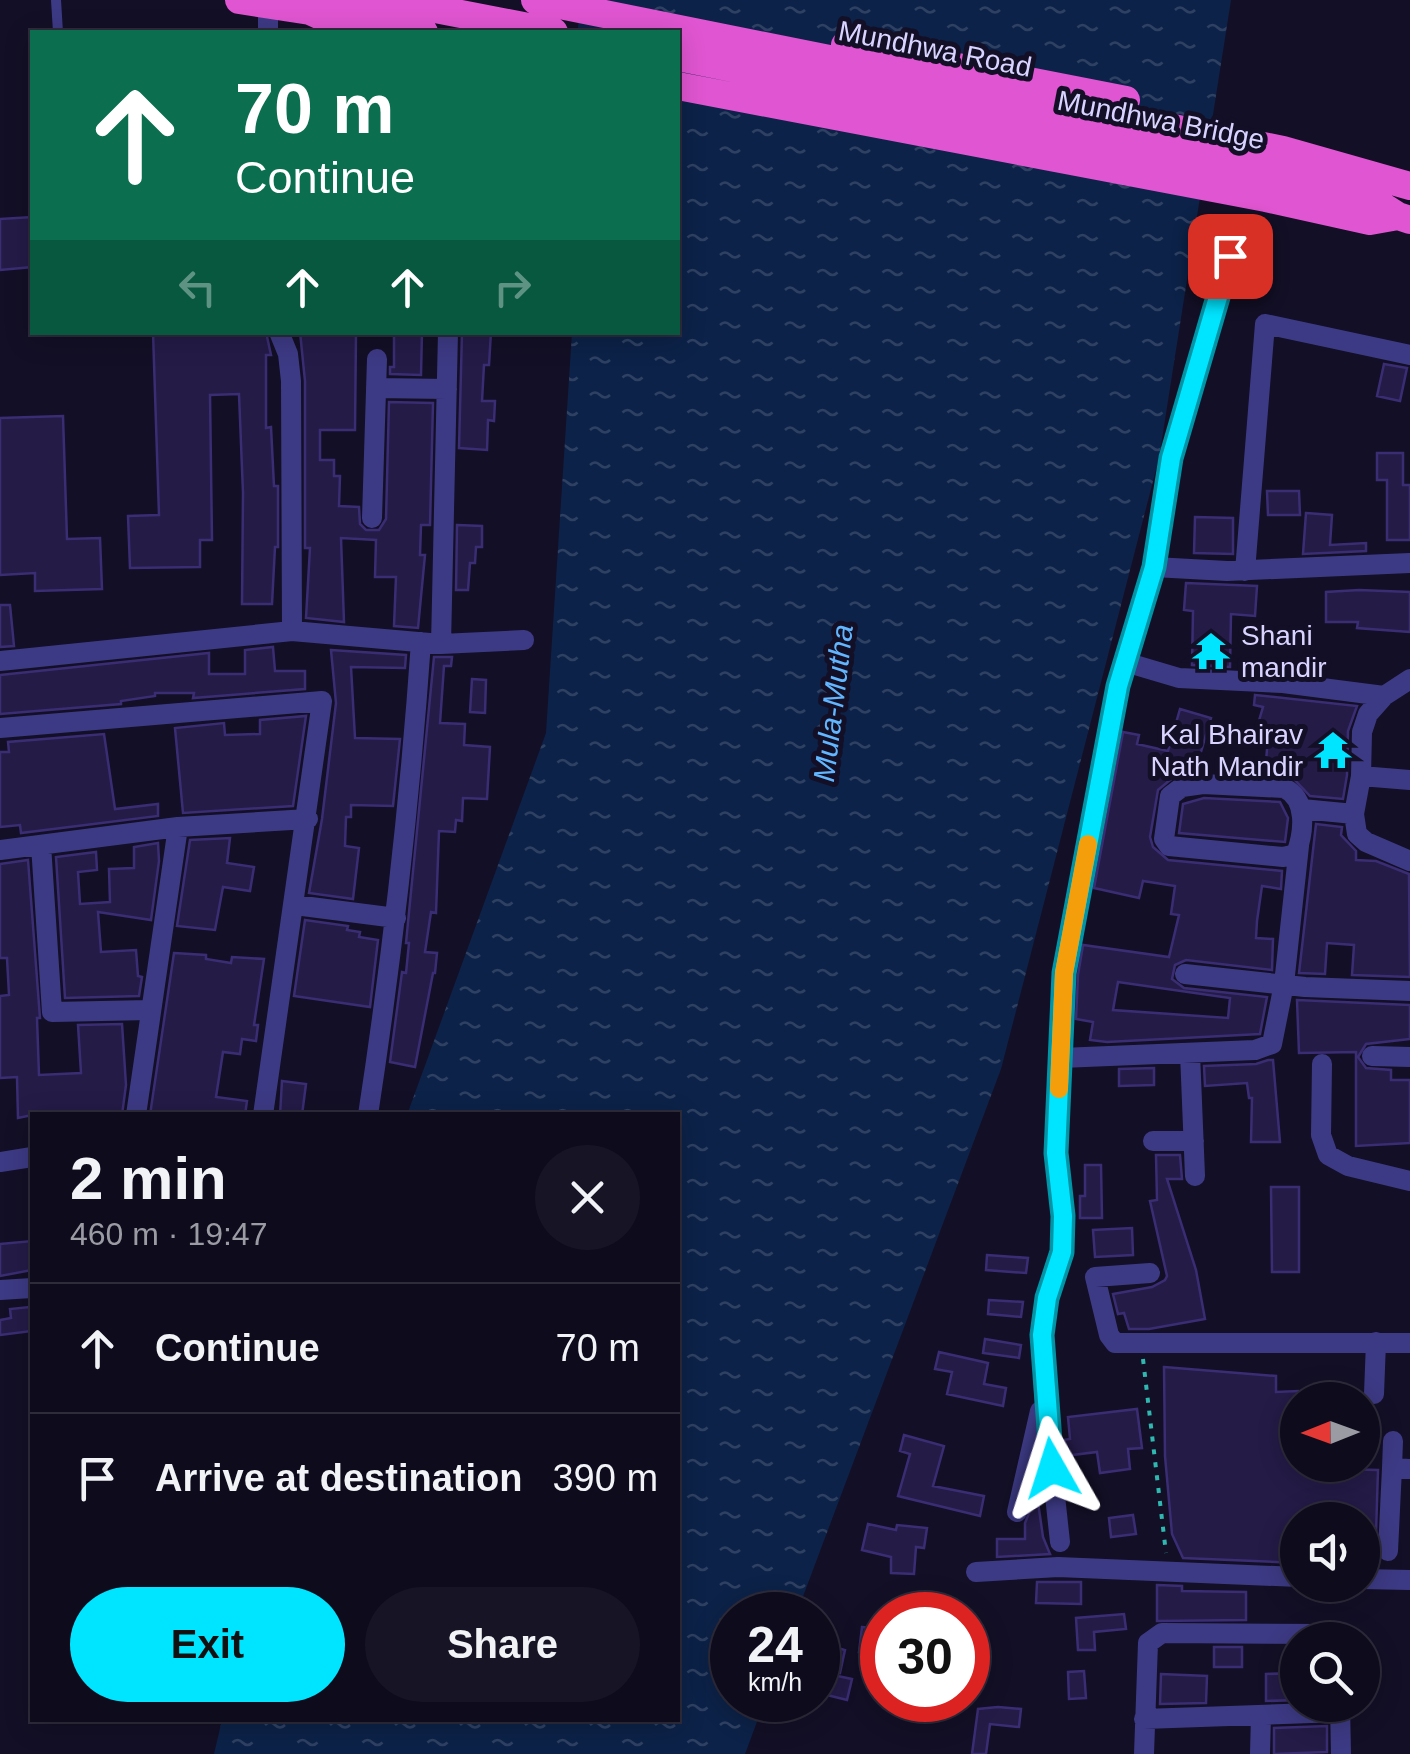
<!DOCTYPE html>
<meta charset="utf-8">
<style>
body{margin:0;font-family:Arial,sans-serif;background:#171425;color:#f1f3f6;height:100vh;display:flex;flex-direction:column;font-size:38px;white-space:nowrap}
*{box-sizing:border-box;margin:0}
p{font-size:32px;color:#9b9ba3}
.icon{flex:none;width:55px;height:55px;fill:none;stroke:currentColor;stroke-width:2;stroke-linecap:round;stroke-linejoin:round}
.map{position:relative;flex:1;overflow:hidden}
.side{position:absolute;left:30px;top:1112px;width:650px;height:610px;display:flex;flex-direction:column;background:#0e0b1c;border-radius:0px;box-shadow:0 5px 25px #0003,0 0 0 2px #2e2b3b}
.side>*{flex:none}
.top-card{position:absolute;left:30px;top:30px;width:650px;height:305px;border-radius:0px;box-shadow:0 5px 25px #0003,0 0 0 2px #2e2b3b;background:#0b6e4f;color:#fff;overflow:hidden}
.needle{width:65px;rotate:269deg}
.buttons{position:absolute;left:1280px;top:1382px;display:grid;gap:20px}
.buttons a{display:grid;place-items:center;width:100px;height:100px;border-radius:50%;background:#0e0b1c;box-shadow:0 5px 25px #0003,0 0 0 2px #2e2b3b;font-size:50px}
.speed{position:absolute;left:710px;top:1592px;display:flex;gap:20px;font-size:50px;font-weight:700;text-align:center}
.speed>*{display:grid;place-content:center;width:130px;height:130px;border-radius:50%;background:#0e0b1c;box-shadow:0 5px 25px #0003,0 0 0 2px #2e2b3b;line-height:1}
.speed small{font-size:25px;font-weight:400}
.speed .limit{border:15px solid #d22;background:#fff;color:#111}
.pin{position:absolute;display:grid;place-items:center;width:85px;height:85px;color:#fff;margin:-42px;border-radius:20px;box-shadow:0 5px 15px #0006}
.me{position:absolute;width:110px;margin:-55px;rotate:354deg;stroke-linejoin:round;filter:drop-shadow(0 0 8px #0008)}
.turn{display:flex;align-items:center;gap:35px;height:210px;padding:0 40px;font-size:45px}
.turn .icon{width:130px;height:130px;stroke-width:2.5}
.turn b{display:block;font-size:70px;line-height:85px}
.lanes{display:flex;align-items:center;height:95px;padding:0 40px;background:#0003;justify-content:center;gap:50px;direction:ltr}
.lanes .off{opacity:.35}
.round{display:grid;place-items:center;flex:none;width:105px;height:105px;border-radius:52px;background:#171425}
.summary{display:flex;align-items:center;justify-content:space-between;height:170px;padding:0 40px}
h1{font-size:60px;font-weight:700;line-height:75px}
.cta{display:flex;gap:20px;margin-top:auto;padding:20px 40px}
.cta a{flex:1;height:115px;border-radius:60px;background:#00e5ff;color:#111;font-size:40px;font-weight:700;line-height:115px;text-align:center}
.cta a+a{background:#171425;color:#f1f3f6}
ul{padding:0;list-style:none}
li{display:flex;align-items:center;gap:30px;height:130px;padding:0 40px;border-top:2px solid #2e2b3b}
li div{flex:1}
li b{display:block;font-size:38px}
li em{font-style:normal}
.map>svg:first-child{display:block}
.water{fill:url(#water-ripples)}
.building{fill:#241b47;stroke:#3b2d73;stroke-width:2.5;fill-rule:evenodd}
.lines{fill:none;stroke-linecap:round;stroke-linejoin:round}
.path{stroke:#2fb8b0;stroke-width:4;stroke-dasharray:5 8;stroke-linecap:butt}
.service{stroke:#3d3a85;stroke-width:10}
.minor{stroke:#3d3a85;stroke-width:20}
.trunk{stroke:#e055d1;stroke-width:28}
.route-casing{stroke:#0095a6;stroke-width:25}
.route{stroke:#00e5ff;stroke-width:18}
.slow{stroke:#f59e0b;stroke-width:18}
.labels{text-anchor:middle;dominant-baseline:central;stroke-width:10;stroke-linejoin:round;paint-order:stroke}
.street-label{font-size:28px;fill:#d9d4ff;stroke:#130f26}
.poi-label{font-size:28px;fill:#d9d4ff;stroke:#130f26;text-anchor:start}
.water-label{font-size:30px;font-style:italic;fill:#62b6ff;stroke:#130f26}
</style>
<div class="map">
<svg width="1410" height="1754" viewBox="0 0 1410 1754">
<defs>
<pattern id="water-ripples" width="26" height="14" patternUnits="userSpaceOnUse" patternTransform="scale(2.5)"><rect width="26" height="14" fill="#0c2248"/><path d="M2 4q2-2 4 0t4 0M15 11q2-2 4 0t4 0" fill="none" stroke="#2f4163"/></pattern>
</defs>
<rect width="100%" height="100%" fill="#130f26"/>
<path class="water" d="M579,0H1231L1159,458L1001,1069L796,1615H732V1700H765L745,1754H214L222,1720H678V1115H407L546,733L572,333L678,332V32H578Z"/>
<path class="building" d="M32,217V267L0,270V219Z
M153,332H266L271,355H266V428L271,427L274,486H278V547H275L272,604H242L243,493L239,394L210,395L212,540H200V567L130,568L128,516L159,515Z
M300,332H356L355,430H320V460H334V476H340L339,506L359,507L360,524L366,530H379L386,519L389,402L433,403L430,525H421L420,555H425L418,628L394,626L396,577H375L376,540L341,538L344,622L306,618L310,548H305V381Z
M394,332H422L421,375L390,374V367H394Z
M462,332H491L489,365H484L482,401H495L494,421L488,420L487,450L459,448Z
M1384,364L1407,368L1400,401L1377,396Z
M63,416L67,539L100,538L102,589L35,591V573L0,575V418Z
M1377,453H1403V485H1410V540H1387V480H1377Z
M1267,491H1299L1300,515H1268Z
M1306,513L1332,515L1330,545L1366,543V551L1303,554Z
M1195,517L1233,518V554L1194,553Z
M457,525L482,526V547H476L475,563H470L468,590H456Z
M1186,583L1257,586L1255,616L1231,614L1230,667L1192,665L1193,611L1184,610Z
M1359,590L1410,592V632L1357,628L1358,622H1326V592Z
M0,605H10L14,646L0,647Z
M273,647L275,671H305V689L193,698L194,693H155V696L121,701V704L0,714V675L209,653V674H245V650Z
M331,650L406,655L405,668L351,667L355,738L400,739L393,806L351,805V817H346L345,846L359,848L353,899L309,893L322,819L336,703Z
M434,657H452L451,666H444L440,723L465,724L464,745L490,747L487,799L463,798L462,821L456,820L455,832L439,831L436,913L431,912L425,952L437,953L435,973H433L415,1067L390,1062L402,972L406,973L409,943H406Z
M472,679L486,680L485,713L470,712Z
M1255,695L1357,706L1348,731L1347,775L1343,799L1310,796L1291,776L1265,773L1269,726L1258,724L1263,707L1254,705Z
M1180,709L1211,718L1200,755L1194,754L1189,772L1175,776L1158,790L1150,837L1153,847L1168,860L1282,871L1281,889L1262,886L1257,921L1256,938L1273,939L1272,970L1186,960L1175,965L1172,979L1184,988L1267,997L1260,1034L1107,1042L1090,1040L1093,1022L1076,1019L1078,975L1083,945L1169,957L1179,915L1171,914L1175,886L1143,881L1139,898L1094,888L1123,732L1139,735L1137,744L1168,751ZM1118,982L1230,998L1228,1018L1113,1010Z
M306,716L293,806L183,813L175,728L224,723L225,735L260,734V720Z
M104,734L115,809L158,804V816L21,833L20,825L0,827V752H9L8,742Z
M1204,798L1280,802L1288,818L1285,842L1179,833L1183,804Z
M1316,824L1342,827L1341,835L1356,851V860L1376,861L1409,874L1410,977L1352,975L1354,945L1327,943L1325,974L1299,973Z
M230,838L227,863L254,867L250,891L223,887L215,930L177,926L190,840Z
M158,843L159,861L151,920L98,912L101,952L136,950L138,976L142,977L139,996L65,998L56,857L96,852L97,870L78,872L80,904L110,902L109,869L134,868V847Z
M28,860L40,1018H37L39,1075L81,1073L78,1025L122,1024L126,1085L122,1115H32L18,1118L17,1077L0,1078V996L9,995L7,958H0V864Z
M305,920L348,926L347,930L360,932L359,937L378,940L370,1007L294,996Z
M174,953L206,955V959L231,963L232,957L264,959L254,1025H258L256,1041L242,1039L240,1054L223,1052L216,1097L247,1101L245,1115H150Z
M1297,1000L1410,1005V1039L1366,1044L1358,1057L1366,1068L1391,1070V1080H1410V1143L1356,1146V1052L1299,1053Z
M1268,1060H1273L1280,1142H1251L1252,1098H1249L1247,1083L1205,1086L1204,1066L1256,1064Z
M1154,1068V1085L1119,1086V1069Z
M282,1081L306,1084L302,1115H280Z
M1156,1155H1180L1182,1179H1167L1196,1270L1205,1319L1149,1329H1129L1124,1313L1118,1314L1113,1294L1152,1287L1165,1280L1167,1276L1150,1201L1157,1200Z
M1085,1165H1101L1102,1218H1080V1196H1085Z
M1271,1187H1299V1272H1272Z
M1132,1228L1133,1255L1095,1257L1093,1230Z
M32,1241V1270L0,1276V1244Z
M987,1255L1028,1258L1026,1273L986,1270Z
M989,1300L1023,1302L1021,1317L988,1314Z
M29,1307L32,1331L0,1335V1320L11,1318L10,1309Z
M985,1339L1021,1345L1019,1358L983,1353Z
M939,1352L988,1363L984,1384L1006,1388L1003,1406L947,1394L952,1372L935,1369Z
M1164,1367L1276,1376V1392L1298,1391V1468L1378,1470L1375,1566L1362,1565V1520H1298V1563L1183,1558L1172,1534L1165,1456Z
M1137,1409L1142,1448L1128,1449L1130,1469L1100,1473L1097,1452L1064,1456L1063,1440L1070,1439L1068,1417Z
M904,1435L944,1446L933,1486L984,1496L980,1516L898,1496L910,1454L900,1451Z
M1038,1502L1043,1537L1050,1554L997,1557V1539H1025V1523L1033,1503Z
M1133,1515L1136,1534L1111,1537L1109,1518Z
M868,1524L896,1530L897,1525L927,1528L924,1548L916,1547L914,1574L891,1573V1557L862,1550Z
M1037,1582H1081V1604L1036,1603Z
M1157,1585L1182,1586V1591L1246,1592V1620L1157,1621Z
M1124,1614L1126,1629L1094,1632L1095,1650H1078L1076,1618Z
M862,1627L882,1629V1654L859,1652Z
M818,1642L845,1650L840,1673L818,1666Z
M1214,1647H1242V1667H1214Z
M1084,1671L1086,1698L1069,1699L1068,1672Z
M1298,1673V1700L1266,1701V1674Z
M828,1674L852,1679L847,1700L823,1694Z
M1161,1674L1207,1676L1206,1703L1160,1704Z
M998,1707L1021,1709L1019,1727L990,1724L986,1754H972L978,1709Z
M1327,1726V1752L1274,1754V1728Z"/>
<g class="lines">
<path class="path" d="M1143,1359L1166,1553"/>
<path class="service" d="M56,0L58,32"/>
<path class="minor" d="M268,5V32
M279,332L288,354L291,381L292,631
M376,388L447,389
M372,518L377,359
M1154,567L1227,571L1410,563
M1245,571L1265,324L1410,355
M441,644L448,332
M0,661L292,631L441,644L524,640
M1125,662L1179,678L1283,683L1384,696
M1410,679L1384,696L1368,714L1362,732L1361,776L1354,814L1357,834L1366,842L1410,861
M0,728L322,701L263,1115
M1361,776L1410,780
M1203,784L1284,788C1308,799 1304,832 1296,854L1283,857L1169,846L1164,839L1170,796L1182,787Z
M1302,809L1354,814
M41,845L52,1012L150,1010
M0,850L178,827L308,819
M295,905L396,918
M1185,974L1305,987L1410,991
M1190,1053L1195,1176
M1372,1056L1410,1057
M1061,1058L1255,1050L1272,1044L1284,984L1299,846
M1322,1064L1321,1135L1328,1155L1348,1166L1410,1181
M136,1115L178,827
M368,1115C392,958 410,801 421,642
M1153,1141H1194
M0,1162L32,1157
M1150,1273L1095,1277L1109,1335L1115,1343H1410
M0,1290L32,1288
M1374,1394L1376,1342
M1392,1468L1393,1441
M1017,1512L1040,1411
M1060,1542L1044,1394L1042,1335L1047,1298L1062,1252L1063,1216L1056,1153L1064,973L1118,686L1154,567L1171,457L1230,256
M1388,1551L1392,1468L1410,1469
M976,1572L1058,1567L1298,1577
M1362,1579L1410,1580
M1340,1705L1341,1754
M1144,1719L1339,1712
M1144,1754L1148,1643L1162,1633L1324,1634L1335,1640
M1260,1754L1261,1715"/>
<path class="trunk" d="M239,0L310,11L334,3L394,1L554,32
M535,0L1283,150L1410,186
M310,11L334,22L424,32
M845,45L1126,100
M678,57L1278,177L1376,202L1398,216L1410,220
M678,86L1266,198L1370,221L1398,216"/>
</g>
<g class="lines">
<g class="route-casing">
<path id="route" d="M1052,1468L1042,1335L1047,1298L1062,1252L1063,1216L1056,1153L1064,973L1118,686L1154,567L1171,458L1230,256"/>
</g>
<use href="#route" class="route"/>
<path class="slow" d="M1059,1089L1064,973L1088,844"/>
</g>
<defs>
<g id="temple-bare" transform="scale(3)"><path d="M0-6L5-2H3V0L6.5 2.5H4V6H1.5V3h-3V6H-4V2.5H-6.5L-3 0V-2H-5Z" fill="#00e5ff" stroke="#130f26" stroke-width="2.5" paint-order="stroke"/></g>
</defs>
<g fill-rule="evenodd">
<use href="#temple-bare" x="1211" y="651"/>
<use href="#temple-bare" x="1333" y="750"/>
</g>
<g class="labels">
<g class="street-label">
<text transform="translate(935 49) rotate(11)">Mundhwa Road</text>
<text transform="translate(1161 120) rotate(11)">Mundhwa Bridge</text>
</g>
<g class="poi-label">
<text x="1241" y="635">Shani<tspan x="1241" dy="32">mandir</tspan></text>
<text x="1303" y="734" text-anchor="end">Kal Bhairav<tspan x="1303" dy="32">Nath Mandir</tspan></text>
</g>
<g class="water-label">
<text transform="translate(833 703) rotate(-83)">Mula-Mutha</text>
</g>
</g>
</svg>
<div class="buttons">
<a><svg class="needle" viewBox="-14 -14 28 28"><path d="M0-13l5 13h-10z" fill="#e53935"/><path d="M0 13l5-13h-10z" fill="#9b9ba3"/></svg></a>
<a><svg class="icon" aria-label="sound" viewBox="0 0 24 24"><path d="M4 9h4l5-4v14l-5-4H4zM17 9q2 3 0 6"/></svg></a>
<a><svg class="icon" aria-label="search" viewBox="0 0 24 24"><circle cx="10" cy="10" r="6"/><path d="M15 15l6 6"/></svg></a>
</div>
<div class="speed"><div>24<small>km/h</small></div><div class="limit">30</div></div>
<div class="pin" style="left:1230px;top:256px;background:#d93025"><svg class="icon" aria-label="arrive" viewBox="0 0 24 24"><path d="M6 21V4h12l-3 4 3 4H6"/></svg></div>
<svg class="me" style="left:1052px;top:1468px" viewBox="-20 -20 40 40"><path d="M0-17L14 15 0 8-14 15z" fill="#00e5ff" stroke="#fff" stroke-width="4"/></svg>
<div class="top-card">
<div class="turn"><svg class="icon" aria-label="ahead" viewBox="0 0 24 24"><path d="M12 20V5M6 11l6-6 6 6"/></svg><div><b>70 m</b>Continue</div></div>
<div class="lanes"><svg class="icon off" aria-label="left" viewBox="0 0 24 24"><path d="M17 20v-9H6M10 6l-5 5 5 5"/></svg><svg class="icon" aria-label="ahead" viewBox="0 0 24 24"><path d="M12 20V5M6 11l6-6 6 6"/></svg><svg class="icon" aria-label="ahead" viewBox="0 0 24 24"><path d="M12 20V5M6 11l6-6 6 6"/></svg><svg class="icon off" aria-label="right" viewBox="0 0 24 24"><path d="M7 20v-9h11M14 6l5 5-5 5"/></svg></div>
</div>
<section class="side">
<div class="summary"><div><h1>2 min</h1><p>460 m · 19:47</p></div><a class="round"><svg class="icon" aria-label="close" viewBox="0 0 24 24"><path d="M6 6l12 12M18 6L6 18"/></svg></a></div>
<ul>
<li><svg class="icon" aria-label="ahead" viewBox="0 0 24 24"><path d="M12 20V5M6 11l6-6 6 6"/></svg><div><b>Continue</b></div><em>70 m</em></li>
<li><svg class="icon" aria-label="arrive" viewBox="0 0 24 24"><path d="M6 21V4h12l-3 4 3 4H6"/></svg><div><b>Arrive at destination</b></div><em>390 m</em></li>
</ul>
<div class="cta"><a>Exit</a><a>Share</a></div>
</section>
</div>
